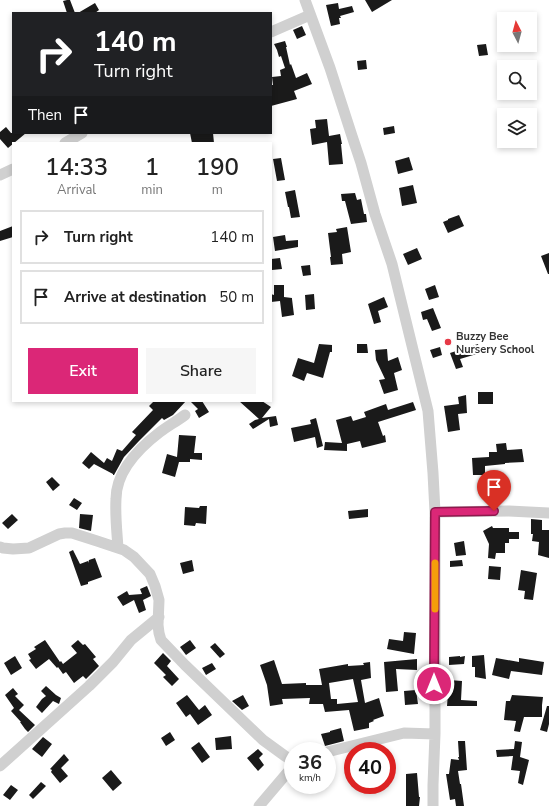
<!DOCTYPE html>
<style>
body{margin:0;font-family:"Nunito Sans",sans-serif;background:#f6f6f6;color:#222;height:100vh;display:flex;flex-direction:column;font-size:15px;white-space:nowrap}
*{box-sizing:border-box;margin:0}
p{font-size:13px;color:#767676}
.icon{flex:none;width:22px;height:22px;fill:none;stroke:currentColor;stroke-width:2;stroke-linecap:round;stroke-linejoin:round}
.map{position:relative;flex:1;overflow:hidden}
.details{position:absolute;left:12px;top:142px;width:260px;height:260px;display:flex;flex-direction:column;background:#fff;border-radius:0px;box-shadow:0 2px 6px #0003}
.details>*{flex:none}
.banner{position:absolute;left:12px;top:12px;width:260px;height:122px;border-radius:0px;box-shadow:0 2px 6px #0003;background:#202124;color:#fff;overflow:hidden}
.needle{width:26px;rotate:354deg}
.fabs{position:absolute;left:497px;top:12px;display:grid;gap:8px}
.fabs a{display:grid;place-items:center;width:40px;height:40px;border-radius:0px;background:#fff;box-shadow:0 2px 6px #0003;font-size:20px}
.speed{position:absolute;left:284px;top:742px;display:flex;gap:8px;font-size:20px;font-weight:700;text-align:center}
.speed>*{display:grid;place-content:center;width:52px;height:52px;border-radius:50%;background:#fff;box-shadow:0 2px 6px #0003;line-height:1}
.speed small{font-size:10px;font-weight:400}
.speed .limit{border:6px solid #d22;background:#fff;color:#111}
.pin{position:absolute;display:grid;place-items:center;width:34px;height:34px;color:#fff;margin:-41px -17px;border-radius:50% 50% 50% 0;rotate:-45deg;box-shadow:0 0 4px #0007}
.pin .icon{rotate:45deg}
.me{position:absolute;width:44px;margin:-22px;rotate:0deg;stroke-linejoin:round;filter:drop-shadow(0 0 3px #0008)}
.turn{display:flex;align-items:center;gap:14px;height:84px;padding:0 16px;font-size:18px}
.turn .icon{width:52px;height:52px;stroke-width:2.5}
.turn b{display:block;font-size:28px;line-height:34px}
.then{display:flex;align-items:center;height:38px;padding:0 16px;background:#0003;gap:8px;font-size:15px}
.eta{display:flex;justify-content:space-evenly;align-items:center;height:68px;text-align:center}
.eta b{font-size:24px;font-weight:600;line-height:28px}
.primary-button{display:flex;gap:8px;margin-top:auto;padding:8px 16px}
.primary-button a{flex:1;height:46px;border-radius:0px;background:#db2777;color:#fff;font-size:16px;font-weight:600;line-height:46px;text-align:center}
.primary-button a+a{background:#f6f6f6;color:#222}
ul{padding:0;list-style:none}
li{display:flex;align-items:center;gap:12px;height:54px;margin:0 8px 6px;padding:0 8px;border:2px solid #e0e0e0;border-radius:0px}
li div{flex:1}
li b{display:block;font-size:15px}
li em{font-style:normal}
.map>svg:first-child{display:block}
.building{fill:#1a1a1a;fill-rule:evenodd}
.lines{fill:none;stroke-linecap:round;stroke-linejoin:round}
.minor{stroke:#d0d0d0;stroke-width:11}
.route-casing{stroke:#8e194d;stroke-width:10}
.route{stroke:#db2777;stroke-width:7}
.slow{stroke:#f59e0b;stroke-width:7}
.poi-dot{fill:#e63946;stroke:#fff;stroke-width:1.5}
.labels{text-anchor:middle;dominant-baseline:central;stroke-width:4;stroke-linejoin:round;paint-order:stroke}
.poi-label{font-size:11px;font-weight:bold;fill:#333;stroke:#fff;text-anchor:start}
</style>
<div class="map">
<svg width="549" height="806" viewBox="0 0 549 806">
<rect width="100%" height="100%" fill="#fff"/>
<path class="building" d="M67,0H70L75,13H67L63,1Z
M365,0H392L372,12Z
M95,3L99,10L95,13H78Z
M338,3L339,9L352,6L354,12L340,16L341,18H339L340,24L331,26L326,5Z
M302,26L306,35L297,39L293,30Z
M285,41L287,47H286L290,65L291,64L296,78L307,73L312,84L294,91L297,99L271,106V85H273L272,77L281,76L280,70L285,68L281,56L279,57L277,50L274,44Z
M486,44L488,55L479,56L477,45Z
M366,60L367,69L358,70L357,61Z
M327,119L329,136L340,134L342,144H341L343,164L329,165L327,142L312,145L310,129L316,128L315,120Z
M394,126L395,133L384,135L383,128Z
M6,127L11,133H26L8,148L0,139V132Z
M190,133H213L214,143H192Z
M409,157L413,170L398,174L395,161Z
M281,158L285,180L277,181L273,159Z
M413,185L417,203L402,206L399,188Z
M295,190L300,217L291,218L289,207H288L285,192Z
M355,193L357,200L361,199L364,214H366L367,222L351,224L345,201H342L341,194Z
M459,215L464,226L448,233L443,222L448,220V219Z
M13,226V237L0,241V231Z
M347,227L351,252L342,254L343,264L331,265L330,257H331L328,233L337,232L336,229Z
M285,235L286,241L298,240V247L275,251L273,237Z
M417,248L422,259L408,265L403,254Z
M549,253V274H548L541,256Z
M280,258L282,269L272,270L271,259Z
M310,265L311,275L303,276L301,266Z
M274,285H284V297L292,298V299L294,315L282,317L280,301L271,302V294L274,295Z
M435,285L439,297L429,300L425,289Z
M314,294L315,309L306,310L305,295Z
M384,297L388,307L378,311L381,322L374,324L368,304Z
M433,308L441,328L432,331L427,319L423,320L421,312Z
M319,344L332,345V352H330L323,378L307,373L304,381L292,376L298,358L314,363Z
M357,344H367L368,353H357Z
M478,344L480,353L460,359L463,367L456,369L450,353Z
M440,347L442,355L433,358L430,350Z
M387,349L388,361L398,357L402,370L394,373L398,390L384,394L379,380L385,379L376,360L375,350Z
M478,392H493V404H478Z
M466,395L467,413L458,414L460,430L448,432L444,406L459,404L458,397Z
M154,401H186L173,415L164,420L162,418L139,441L124,457L114,475H113V474L94,464L89,469L82,463L91,452L104,463L107,458L112,461L117,449L122,451L136,435L132,432L153,410L149,406Z
M190,401H202L209,412L199,418L195,411L198,409Z
M239,401H262L271,407L262,418L276,416L278,425L270,427L269,419L253,429L249,424L255,420L259,419Z
M413,402L416,410L378,422L383,436L385,435L386,442L362,448L360,441L347,444V451L324,450L325,442L342,443L336,420L351,416L353,421L366,417L364,412L386,404L388,410Z
M316,418L323,446L317,448L315,437L294,442L291,428L311,424L310,420Z
M179,435L196,436L194,453H202V460L190,459V462H179L175,477L162,473L167,454L177,457Z
M506,443L507,450L522,449L524,462L505,463V464L485,466V475H473L472,458L489,457V452H497L496,444Z
M52,477L60,485L53,491L46,482Z
M74,498L82,503L77,510L69,505Z
M200,506H207L206,524L196,523L195,526L184,525L185,507L199,508Z
M368,509V517L349,519L348,511Z
M12,514L18,520L8,529L2,523Z
M80,514L93,515L91,531L79,528Z
M531,519L542,520V530H549V558L538,555L539,542L532,541L533,534H531Z
M492,526L493,528H509V532H519V539H509V543H505V553H496L495,559L488,558L489,544L483,531Z
M464,541L466,555L456,556L454,543Z
M73,550L80,564L88,561V563L89,560L95,558L102,577L88,582V584L81,586L69,552Z
M192,560L194,571L183,574L180,563Z
M462,560L463,566L450,567V561Z
M489,566L501,567L500,580L488,579Z
M521,570L537,573L533,600L524,599L525,591L518,590Z
M147,586L151,596L143,600L146,610L139,613L134,600L123,606L117,597L127,591L129,595L142,594L140,589Z
M404,632L416,633L414,654L387,649L389,639L403,641Z
M45,640L60,662L61,661L63,664L77,653L71,646L78,640L83,645L85,644L96,657L93,659L99,666L86,679L83,676L74,683L66,672L63,674L58,667L57,668L49,659L36,669L29,660L31,659L28,654L36,649L34,647Z
M190,640L196,648L186,655L180,647Z
M215,643L225,654L220,658L210,647Z
M163,653L171,661L167,666L179,679L172,686L163,677L166,675L154,663Z
M484,655L486,679L475,677V667H472V656Z
M15,656L22,668L11,675L4,663Z
M460,656V657L465,656L464,664L449,665V657Z
M496,658L519,662V658L544,662L542,675L511,671L509,679L492,675Z
M417,659V670L396,669L398,691L386,692L384,662Z
M274,660L282,684L306,683V685H322L319,669L348,664V666L364,665L363,663L370,662L371,678L361,680L365,703L379,698L384,716L373,720L374,721L369,723V728L354,731L349,710L325,712L323,704H309L310,698L282,699L283,704L270,706L267,685L260,665ZM353,679L358,702L337,704V699H331L329,683Z
M212,663L216,669L206,675L202,668Z
M449,680L462,681L461,700L477,701V706H447Z
M46,686L56,695L61,698L59,704L53,701L42,713L36,707L42,699L46,696L41,691Z
M13,688L18,694L15,696L24,705L19,710L35,725L28,732L25,729L20,722H21L11,711L14,708L5,695Z
M416,690L418,704L405,705L404,691Z
M187,695L199,710L205,705L212,715L198,725L190,714L186,717L176,703Z
M243,695L249,706L242,710L232,701Z
M512,695L543,697L542,705V717H524L520,732L514,731L516,721L504,720L506,701H510Z
M547,706H549V724L547,732L540,730Z
M341,728L344,741L325,746L321,734L330,732V731Z
M170,732L175,740L166,746L161,738Z
M231,736L232,749L216,750L215,738Z
M43,737L52,744L42,757L32,749Z
M458,741H465L467,770L458,771L460,784H461L464,806H456L455,799L450,800L446,774H449L451,759L459,760L458,757H459Z
M515,741L522,742L520,757L529,760L523,785L518,783L520,771L511,770L513,756L497,757L496,750L514,749Z
M199,742L210,757L202,763L191,748Z
M258,749L263,754L259,758L264,765L258,771L247,758Z
M64,754L69,760L61,768L68,776L60,783L51,772L52,770L50,769Z
M111,770L122,783L113,791L102,778Z
M417,773L419,797H420L419,806H406V774Z
M41,782L46,786L33,799L29,795Z
M11,785L18,790L10,800L3,795Z"/>
<g class="lines">
<path class="minor" d="M305,0L330,68L352,136L361,163L375,214L392,264L428,411L433,473L435,512V734L433,785V806
M271,32L310,15
M65,143L82,133
M0,175L13,169
M435,512L509,511L549,513
M0,547L3,548L13,549L29,548L59,534L65,533H72L97,541L124,550L134,557L150,574L155,586L159,600L158,625L159,633L161,640L185,665L263,740L285,756L290,759H293
M118,548C117,532 115,516 116,499C116,472 139,448 160,432C168,426 177,421 185,415
M327,752L404,733L435,734
M0,766L89,686L113,662L131,640L159,617
M259,806L293,766"/>
</g>
<g class="lines">
<g class="route-casing">
<path id="route" d="M434,684L435,512L494,511"/>
</g>
<use href="#route" class="route"/>
<path class="slow" d="M435,563V609"/>
</g>
<circle class="poi-dot" cx="448" cy="342" r="4"/>
<g class="labels">
<g class="poi-label">
<text x="456" y="336">Buzzy Bee<tspan x="456" dy="13">Nursery School</tspan></text>
</g>
</g>
</svg>
<div class="fabs">
<a><svg class="needle" viewBox="-14 -14 28 28"><path d="M0-13l5 13h-10z" fill="#e53935"/><path d="M0 13l5-13h-10z" fill="#767676"/></svg></a>
<a><svg class="icon" aria-label="search" viewBox="0 0 24 24"><circle cx="10" cy="10" r="6"/><path d="M15 15l6 6"/></svg></a>
<a><svg class="icon" aria-label="layers" viewBox="0 0 24 24"><path d="M12 4l9 5-9 5-9-5zM3 14l9 5 9-5"/></svg></a>
</div>
<div class="speed"><div>36<small>km/h</small></div><div class="limit">40</div></div>
<div class="pin" style="left:494px;top:511px;background:#d93025"><svg class="icon" aria-label="arrive" viewBox="0 0 24 24"><path d="M6 21V4h12l-3 4 3 4H6"/></svg></div>
<svg class="me" style="left:434px;top:684px" viewBox="-20 -20 40 40"><circle r="17" fill="#db2777" stroke="#fff" stroke-width="3"/><path d="M0-11L8 9 0 5-8 9z" fill="#fff"/></svg>
<div class="banner">
<div class="turn"><svg class="icon" aria-label="right" viewBox="0 0 24 24"><path d="M7 20v-9h11M14 6l5 5-5 5"/></svg><div><b>140 m</b>Turn right</div></div>
<div class="then">Then<svg class="icon" aria-label="arrive" viewBox="0 0 24 24"><path d="M6 21V4h12l-3 4 3 4H6"/></svg></div>
</div>
<section class="details">
<div class="eta">
<div><b>14:33</b><p>Arrival</p></div>
<div><b>1</b><p>min</p></div>
<div><b>190</b><p>m</p></div>
</div>
<ul>
<li><svg class="icon" aria-label="right" viewBox="0 0 24 24"><path d="M7 20v-9h11M14 6l5 5-5 5"/></svg><div><b>Turn right</b></div><em>140 m</em></li>
<li><svg class="icon" aria-label="arrive" viewBox="0 0 24 24"><path d="M6 21V4h12l-3 4 3 4H6"/></svg><div><b>Arrive at destination</b></div><em>50 m</em></li>
</ul>
<div class="primary-button"><a>Exit</a><a>Share</a></div>
</section>
</div>
